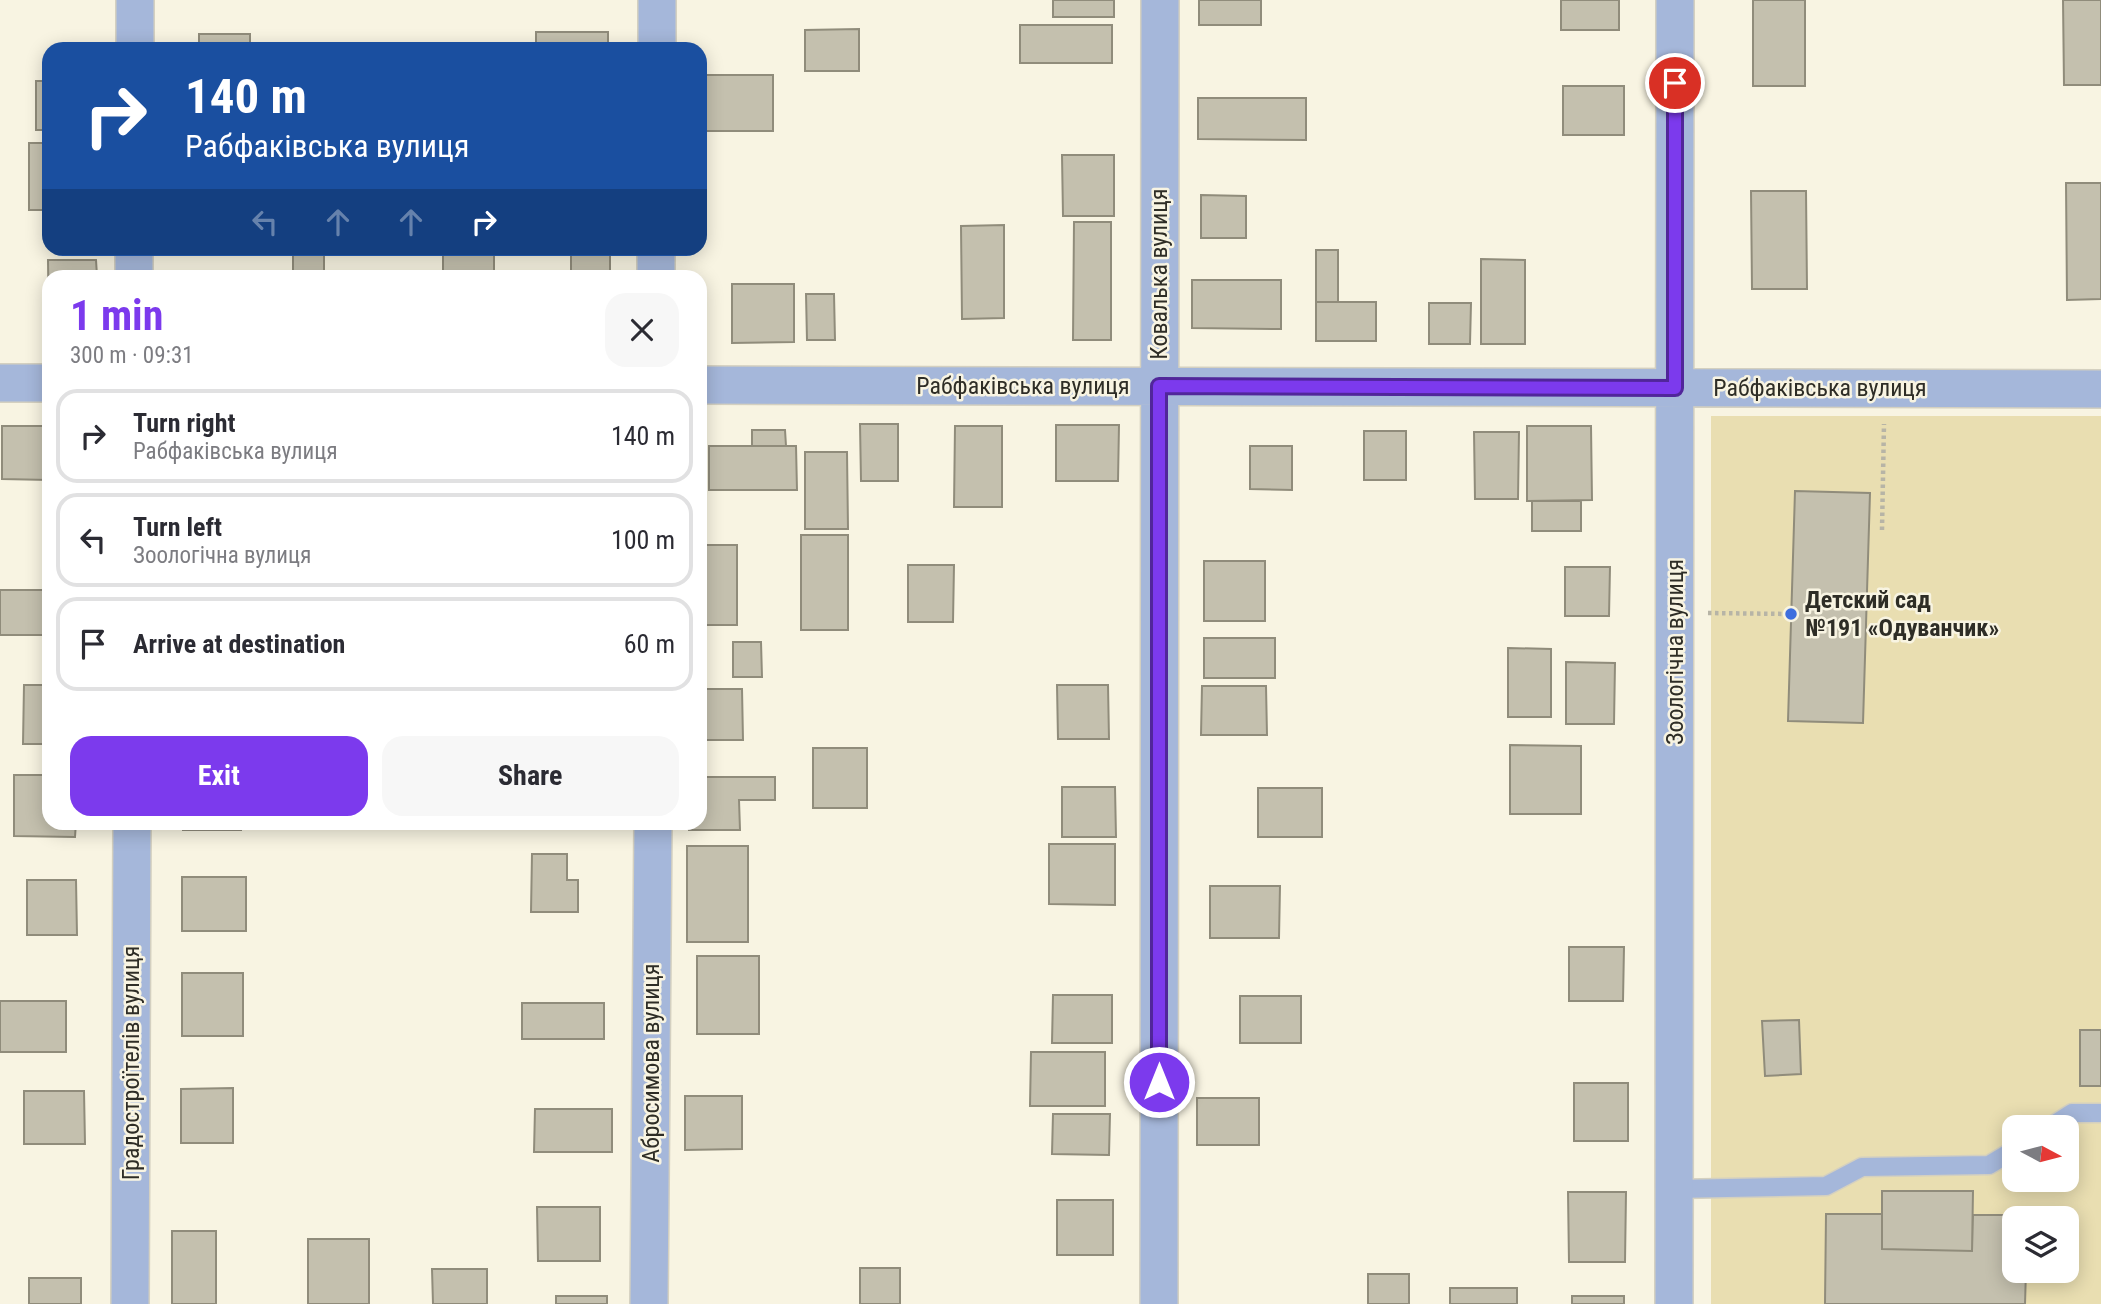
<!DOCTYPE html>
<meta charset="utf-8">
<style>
body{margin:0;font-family:"Roboto Condensed",sans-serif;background:#f7f7f7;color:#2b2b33;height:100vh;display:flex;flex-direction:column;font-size:26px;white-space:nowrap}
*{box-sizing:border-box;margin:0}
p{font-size:23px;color:#7c7c81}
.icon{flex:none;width:38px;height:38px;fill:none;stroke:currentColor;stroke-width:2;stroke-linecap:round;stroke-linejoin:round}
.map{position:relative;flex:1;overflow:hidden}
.sheet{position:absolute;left:42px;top:270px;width:665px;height:560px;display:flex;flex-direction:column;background:#fff;border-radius:21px;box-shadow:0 4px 18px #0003}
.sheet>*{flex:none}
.hud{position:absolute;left:42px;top:42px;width:665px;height:214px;border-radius:21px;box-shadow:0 4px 18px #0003;background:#1a4fa0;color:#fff;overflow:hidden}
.needle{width:46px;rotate:97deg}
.tools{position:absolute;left:2002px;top:1115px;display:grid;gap:14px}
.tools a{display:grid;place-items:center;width:77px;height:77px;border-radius:14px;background:#fff;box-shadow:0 4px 18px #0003;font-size:35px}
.pin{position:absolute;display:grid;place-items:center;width:60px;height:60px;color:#fff;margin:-30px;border:4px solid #fff;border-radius:50%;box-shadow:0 2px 7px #0007}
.me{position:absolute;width:77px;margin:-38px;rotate:0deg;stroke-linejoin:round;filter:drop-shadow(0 0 5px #0008)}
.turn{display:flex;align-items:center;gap:24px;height:147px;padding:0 28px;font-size:32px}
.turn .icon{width:91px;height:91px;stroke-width:2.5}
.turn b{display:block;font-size:49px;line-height:60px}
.lanes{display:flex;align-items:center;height:66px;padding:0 28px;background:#0003;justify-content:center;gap:35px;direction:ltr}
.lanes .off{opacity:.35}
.round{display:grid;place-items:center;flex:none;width:74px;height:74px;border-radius:21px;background:#f7f7f7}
.headline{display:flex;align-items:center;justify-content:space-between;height:119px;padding:0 28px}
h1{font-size:42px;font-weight:700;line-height:52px;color:#7c3aed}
.cta{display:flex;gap:14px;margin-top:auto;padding:14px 28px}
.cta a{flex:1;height:80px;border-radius:21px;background:#7c3aed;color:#fff;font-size:28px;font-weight:700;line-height:80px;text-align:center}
.cta a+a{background:#f7f7f7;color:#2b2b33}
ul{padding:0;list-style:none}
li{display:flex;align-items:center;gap:21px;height:94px;margin:0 14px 10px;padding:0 14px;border:4px solid #e1e1e2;border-radius:21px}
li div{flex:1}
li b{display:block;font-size:26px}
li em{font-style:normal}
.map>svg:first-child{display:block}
.green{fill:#e9deb1;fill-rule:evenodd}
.building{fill:#c4c0ae;stroke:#908c7b;stroke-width:2}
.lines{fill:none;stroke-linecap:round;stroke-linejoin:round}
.lane-casing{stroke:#d4d0c0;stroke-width:21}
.street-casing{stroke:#d4d0c0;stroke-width:40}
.path{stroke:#b7b4a6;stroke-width:4.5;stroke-dasharray:3.5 3.5;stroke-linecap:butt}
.lane{stroke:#a5b7da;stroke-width:18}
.street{stroke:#a5b7da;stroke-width:37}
.route-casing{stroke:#51269a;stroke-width:18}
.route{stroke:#7c3aed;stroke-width:12}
.poi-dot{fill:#3e6ede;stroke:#f8f4e2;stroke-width:2.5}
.labels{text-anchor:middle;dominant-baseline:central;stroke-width:5;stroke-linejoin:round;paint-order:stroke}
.street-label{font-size:24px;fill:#2e2d26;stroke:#f8f4e2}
.poi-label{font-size:24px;font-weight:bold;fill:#2e2d26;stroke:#f8f4e2;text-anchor:start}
</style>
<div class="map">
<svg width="2101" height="1304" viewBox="0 0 2101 1304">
<rect width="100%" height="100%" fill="#f8f4e2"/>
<path class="green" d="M1711,416H2101V1304H1711ZM2014,1127H2067V1180H2014ZM2014,1218H2067V1270H2014Z"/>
<path class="building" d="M1053,0H1114V17H1053Z
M1199,0H1261V25H1199Z
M1561,0H1619V30H1561Z
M1753,0H1805V86H1753Z
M2063,0H2101V85H2064Z
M1020,25H1112V63H1020Z
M859,29V71H805V30Z
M536,32H608V49H536Z
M199,34H250V49H199Z
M700,75H773V131H700Z
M36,81H49V130H36Z
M1563,86H1624V135H1563Z
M1198,98H1306V140L1198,139Z
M29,143H49V210H29Z
M1062,155H1114V216H1063Z
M2066,183H2101V299L2067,300Z
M1751,191H1806L1807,289H1752Z
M1201,195L1246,196V238H1201Z
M1074,222H1111V340H1073Z
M1004,225V318L962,319L961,226Z
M293,248H324V276H293Z
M443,248H494V276H443Z
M1316,250H1338V302H1316Z
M571,254H610V276H571Z
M1481,259L1525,260V344H1481Z
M48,260H96L97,276H49V340Z
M1192,280H1281V329L1192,328Z
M732,284H794V342L732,343Z
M806,294H834L835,340H807Z
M1316,302H1376V341H1316Z
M1429,303H1471L1470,344H1429Z
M860,424H898V481H861Z
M1056,425H1119L1118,481H1056Z
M2,426H49V480L2,479Z
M955,426H1002V507H954Z
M1527,426H1591L1592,500L1527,501Z
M752,430H785L786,446H752Z
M1364,431H1406V480H1364Z
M1474,432H1519L1518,499H1475Z
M709,446H796L797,490H709Z
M1250,446H1292V490L1250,489Z
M805,452H847L848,529H805Z
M1795,491L1870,493L1863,723L1788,721Z
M1532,501H1581V531H1532Z
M801,535H848V630H801Z
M700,545H737V625H700Z
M1204,561H1265V621H1204Z
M908,565H954L953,622H908Z
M1565,567H1610L1609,616H1565Z
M0,590H49V635H0Z
M1204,638H1275V678H1204Z
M733,642H761L762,677H733Z
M1508,648L1551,649V717H1508Z
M1566,662L1615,663L1614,724H1566Z
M24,685H49V744H23Z
M1057,685H1108L1109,739H1058Z
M1202,686H1266L1267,735H1201Z
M700,689H742L743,740H700Z
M1510,745L1581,746V814H1510Z
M813,748H867V808H813Z
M14,775H49V822H76L75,837L14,836Z
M700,777H775V800H739L740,830H689L688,822H700Z
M1062,787H1115L1116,837H1062Z
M1258,788H1322V837H1258Z
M183,822H241V830H183Z
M1049,844H1115V905L1049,904Z
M687,846H748V942H687Z
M532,854H567V880H578V912H531Z
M182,877H246V931H182Z
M27,880H76L77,935H27Z
M1210,886H1280L1279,938H1210Z
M1569,947H1624L1623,1001H1569Z
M697,956H759V1034H697Z
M182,973H243V1036H182Z
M1053,995H1112V1043H1052Z
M1240,996H1301V1043H1240Z
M0,1001H66V1052H0Z
M522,1003H604V1039H522Z
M1799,1020L1801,1074L1765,1076L1762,1021Z
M2080,1030H2101V1086H2080Z
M1031,1052H1105V1106H1030Z
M1574,1083H1628V1141H1574Z
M233,1088V1143H181V1089Z
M24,1091H84L85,1144H24Z
M685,1096H742V1149L685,1150Z
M1197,1098H1259V1145H1197Z
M535,1109H612V1152H534Z
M1053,1114H1110L1109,1155L1052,1154Z
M1882,1191H1973L1972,1251L1882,1249Z
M1568,1192H1626L1625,1262H1569Z
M1057,1200H1113V1255H1057Z
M537,1207H600V1261H538Z
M1826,1214H1882V1249L1972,1251L1973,1215H2026V1218H2014V1270H2026L2025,1304H1825Z
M172,1231H216V1304H172Z
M308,1239H369V1304H308Z
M860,1268H900V1304H860Z
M432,1269H487V1304H433Z
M1368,1274H1409V1304H1368Z
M29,1278H81V1304H29Z
M1450,1288H1517V1304H1450Z
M556,1296H607V1304H556Z
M1572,1296H1624V1304H1572Z"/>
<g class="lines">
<g class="lane-casing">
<path id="lane" d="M2050,1127L2072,1113H2101
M1675,1189L1826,1186L1862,1167L1989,1165L2014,1150"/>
</g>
<g class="street-casing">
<path id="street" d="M135,49V0
M657,49V0
M134,276V248
M656,276V248
M0,383H49
M700,385L2101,389
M130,1304L132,822
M649,1304L653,822
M1159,1304L1160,0
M1674,1304L1675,0"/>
</g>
<path class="path" d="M1882,530L1884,424
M1708,613L1791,614"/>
<use href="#lane" class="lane"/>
<use href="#street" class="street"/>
</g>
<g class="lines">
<g class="route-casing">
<path id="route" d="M1159,1082V386L1675,388V83"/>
</g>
<use href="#route" class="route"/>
</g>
<circle class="poi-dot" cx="1791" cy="614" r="7"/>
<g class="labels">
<g class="street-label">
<text transform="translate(1159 274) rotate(-90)">Ковалька вулиця</text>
<text x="1023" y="386">Рабфаківська вулиця</text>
<text x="1820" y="388">Рабфаківська вулиця</text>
<text transform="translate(1675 652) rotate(-90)">Зоологічна вулиця</text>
<text transform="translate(131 1063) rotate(-90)">Градостроїтелiв вулиця</text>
<text transform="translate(651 1063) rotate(-90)">Абросимова вулиця</text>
</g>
<g class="poi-label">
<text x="1805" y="600">Детский сад<tspan x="1805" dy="28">№191 «Одуванчик»</tspan></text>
</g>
</g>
</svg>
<div class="tools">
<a><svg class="needle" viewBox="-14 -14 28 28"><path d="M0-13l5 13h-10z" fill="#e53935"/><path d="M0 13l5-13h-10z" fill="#7c7c81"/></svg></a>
<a><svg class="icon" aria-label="layers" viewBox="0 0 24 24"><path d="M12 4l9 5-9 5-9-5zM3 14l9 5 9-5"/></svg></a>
</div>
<div class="pin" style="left:1675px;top:83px;background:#d93025"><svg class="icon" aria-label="arrive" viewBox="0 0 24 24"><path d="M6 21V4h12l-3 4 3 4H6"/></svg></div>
<svg class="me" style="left:1159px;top:1082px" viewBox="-20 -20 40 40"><circle r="17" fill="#7c3aed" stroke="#fff" stroke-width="3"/><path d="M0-11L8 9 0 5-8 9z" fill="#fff"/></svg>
<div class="hud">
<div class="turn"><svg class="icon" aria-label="right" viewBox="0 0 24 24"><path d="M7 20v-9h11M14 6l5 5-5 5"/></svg><div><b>140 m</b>Рабфаківська вулиця</div></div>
<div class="lanes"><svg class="icon off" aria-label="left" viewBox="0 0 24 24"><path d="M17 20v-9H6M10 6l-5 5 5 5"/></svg><svg class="icon off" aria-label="ahead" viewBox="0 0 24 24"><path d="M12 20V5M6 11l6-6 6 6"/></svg><svg class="icon off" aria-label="ahead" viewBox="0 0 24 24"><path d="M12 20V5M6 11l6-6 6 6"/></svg><svg class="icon" aria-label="right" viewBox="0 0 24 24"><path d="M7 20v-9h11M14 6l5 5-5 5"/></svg></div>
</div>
<section class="sheet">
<div class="headline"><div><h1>1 min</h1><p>300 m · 09:31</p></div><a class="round"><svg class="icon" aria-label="close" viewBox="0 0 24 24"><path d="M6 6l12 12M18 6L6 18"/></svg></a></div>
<ul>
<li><svg class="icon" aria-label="right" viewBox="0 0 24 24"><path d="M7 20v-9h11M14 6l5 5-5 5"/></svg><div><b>Turn right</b><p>Рабфаківська вулиця</p></div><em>140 m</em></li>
<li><svg class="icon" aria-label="left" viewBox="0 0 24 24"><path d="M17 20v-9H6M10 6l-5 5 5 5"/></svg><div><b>Turn left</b><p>Зоологічна вулиця</p></div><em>100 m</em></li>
<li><svg class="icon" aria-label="arrive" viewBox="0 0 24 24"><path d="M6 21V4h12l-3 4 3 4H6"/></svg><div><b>Arrive at destination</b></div><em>60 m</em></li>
</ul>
<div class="cta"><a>Exit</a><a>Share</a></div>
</section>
</div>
